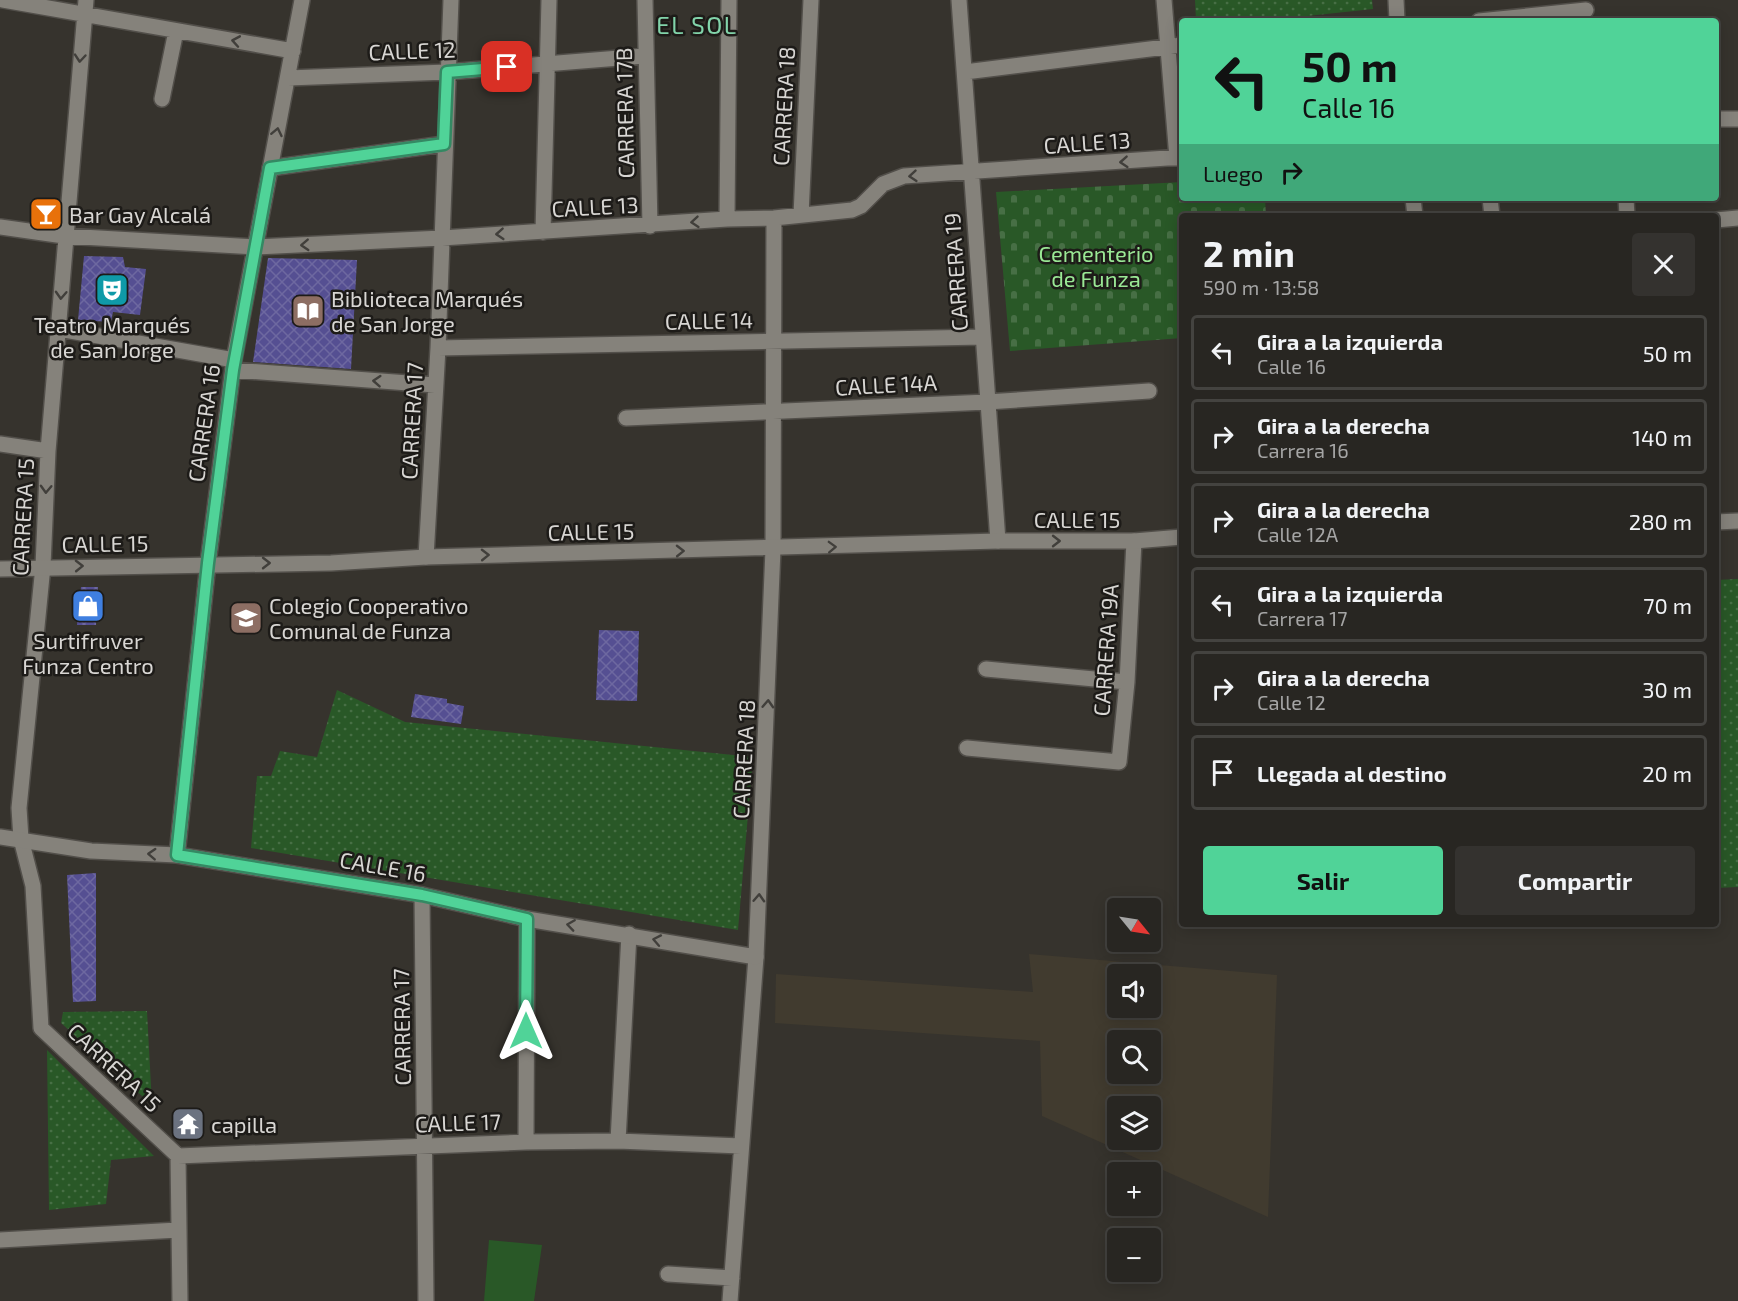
<!DOCTYPE html>
<html lang="es">
<meta charset="utf-8">
<style>
body{margin:0;font-family:"Exo 2",sans-serif;background:#34322f;color:#f1f3f6;height:100vh;display:flex;flex-direction:column;font-size:22px;white-space:nowrap}
*{box-sizing:border-box;margin:0}
p{font-size:20px;color:#a5a5a5}
.icon{flex:none;width:33px;height:33px;fill:none;stroke:currentColor;stroke-width:2;stroke-linecap:round;stroke-linejoin:round}
.map{position:relative;flex:1;overflow:hidden}
.side{position:absolute;left:1179px;top:213px;width:540px;height:714px;display:flex;flex-direction:column;background:#282622;border-radius:6px;box-shadow:0 3px 15px #0003,0 0 0 2px #444340}
.side>*{flex:none}
.top-card{position:absolute;left:1179px;top:18px;width:540px;height:183px;border-radius:6px;box-shadow:0 3px 15px #0003,0 0 0 2px #444340;background:#50d398;color:#111;overflow:hidden}
.needle{width:39px;rotate:120deg}
.fabs{position:absolute;left:1107px;top:898px;display:grid;gap:12px}
.fabs a{display:grid;place-items:center;width:54px;height:54px;border-radius:6px;background:#282622;box-shadow:0 3px 15px #0003,0 0 0 2px #444340;font-size:30px}
.pin{position:absolute;display:grid;place-items:center;width:51px;height:51px;color:#fff;margin:-26px;border-radius:12px;box-shadow:0 3px 9px #0006}
.me{position:absolute;width:66px;margin:-33px;rotate:0deg;stroke-linejoin:round;filter:drop-shadow(0 0 4px #0008)}
.turn{display:flex;align-items:center;gap:21px;height:126px;padding:0 24px;font-size:27px}
.turn .icon{width:78px;height:78px;stroke-width:2.5}
.turn b{display:block;font-size:42px;line-height:51px}
.then{display:flex;align-items:center;height:57px;padding:0 24px;background:#0003;gap:12px;font-size:22px}
.round{display:grid;place-items:center;flex:none;width:63px;height:63px;border-radius:6px;background:#34322f}
.head{display:flex;align-items:center;justify-content:space-between;height:102px;padding:0 24px}
h1{font-size:36px;font-weight:700;line-height:45px}
.cta{display:flex;gap:12px;margin-top:auto;padding:12px 24px}
.cta a{flex:1;height:69px;border-radius:6px;background:#50d398;color:#111;font-size:24px;font-weight:700;line-height:69px;text-align:center}
.cta a+a{background:#34322f;color:#f1f3f6}
ul{padding:0;list-style:none}
li{display:flex;align-items:center;gap:18px;height:75px;margin:0 12px 9px;padding:0 12px;border:3px solid #444340;border-radius:6px}
li div{flex:1}
li b{display:block;font-size:22px}
li em{font-style:normal}
.map>svg:first-child{display:block}
.built{fill:#413b2f;fill-rule:evenodd}
.grass{fill:url(#grass-dots)}
.cemetery{fill:url(#cemetery-stones)}
.pitch{fill:#295827}
.building{fill:url(#building-cross-hatch)}
.lines{fill:none;stroke-linecap:round;stroke-linejoin:round}
.minor-casing{stroke:#524f4a;stroke-width:18}
.tertiary-casing{stroke:#524f4a;stroke-width:18}
.minor{stroke:#85827b;stroke-width:15}
.tertiary{stroke:#85827b;stroke-width:15}
.oneway{stroke:#413f3b}
.route-casing{stroke:#348963;stroke-width:15}
.route{stroke:#50d398;stroke-width:10}
.labels{text-anchor:middle;dominant-baseline:central;stroke-width:5;stroke-linejoin:round;paint-order:stroke}
.street-label{font-size:22px;fill:#d8d6d3;stroke:#1d1b18}
.poi-label{font-size:22px;fill:#d8d6d3;stroke:#1d1b18;text-anchor:start}
.park-label{font-size:22px;fill:#9ae895;stroke:#1d1b18}
.neighbourhood-label{font-size:24px;letter-spacing:1.5px;fill:#82d4aa;stroke:#1d1b18}
</style>
<div class="map">
<svg width="1738" height="1301" viewBox="0 0 1738 1301">
<defs>
<pattern id="grass-dots" width="8" height="8" patternUnits="userSpaceOnUse" patternTransform="scale(1.5)"><rect width="8" height="8" fill="#295827"/><path d="M2 2h.1M6 6h.1" fill="none" stroke="#476f45" stroke-width="1.8" stroke-linecap="round"/></pattern>
<pattern id="cemetery-stones" width="16" height="16" patternUnits="userSpaceOnUse" patternTransform="scale(1.5)"><rect width="16" height="16" fill="#295827"/><path d="M2 7V4a2 2 0 0 1 4 0v3zM10 15v-3a2 2 0 0 1 4 0v3z" fill="#476f45"/></pattern>
<pattern id="building-cross-hatch" width="8" height="8" patternUnits="userSpaceOnUse" patternTransform="scale(1.5)"><rect width="8" height="8" fill="#554f92"/><path d="M0 0l8 8M0 8l8-8" fill="none" stroke="#6d68a0"/></pattern>
</defs>
<rect width="100%" height="100%" fill="#36332d"/>
<path class="built" d="M1029,954L1277,975L1268,1217L1042,1116L1040,1041L775,1023L776,974L1033,992ZM1118,975H1150V1008H1118ZM1118,1041H1150V1074H1118ZM1118,1107H1150V1140H1118Z"/>
<path class="grass" d="M1195,0H1372L1373,9L1260,21H1196Z
M1738,579V887L1716,888V580Z
M337,690L405,722L753,757L738,930L251,848L257,776H271L280,751L317,757Z
M147,1011L152,1105L61,1023L63,1012Z
M47,1050L154,1156L111,1160L106,1204L49,1210Z"/>
<path class="cemetery" d="M1182,182V198H1265L1266,216H1182V338L1010,351L996,192Z"/>
<path class="pitch" d="M489,1240L542,1245L534,1301H484Z"/>
<path class="building" d="M84,256L123,257L125,267L146,269L140,315L113,312L111,322L78,320Z
M268,258L357,260L351,369L253,362Z
M81,587H98L96,625H77Z
M599,630L639,631L637,701L596,700Z
M415,694L447,699V703L464,706L461,724L411,717Z
M96,873V1001L73,1002L67,875Z"/>
<g class="lines">
<g class="minor-casing">
<path id="minor" d="M3,0L293,51
M86,0L48,451L43,566L19,808L21,839L33,886L41,1028L178,1156
M645,0L650,226
M959,0L998,541
M1164,0L1177,158
M1396,0L1397,21
M1479,21L1586,10
M965,72L1182,45
M288,78L447,72L644,56
M162,99L176,31
M1716,119H1738
M270,168L444,144
M1413,198L1415,216
M1490,198L1492,216
M1626,198L1627,216
M801,215L811,0
M727,219L729,0
M1716,220L1738,218
M0,227L64,236L256,247L442,238L727,219L774,218L852,210L861,206L883,184L904,176L1182,157
M543,232L549,0
M59,329L234,360
M438,348L982,337
M233,370L435,385
M626,418L987,402L1149,391
M0,444L48,451
M773,549L774,218
M426,557L438,348L451,0
M986,669L1127,682
M967,748L1119,762L1127,682L1134,541
M177,855L208,563L234,360L302,0
M422,895L426,1301
M618,1141L629,934
M526,1142L527,919
M178,1156L526,1142L618,1141L741,1146
M178,1156L180,1301
M0,1240L178,1230
M668,1274L732,1278
M730,1301L756,957"/>
</g>
<g class="tertiary-casing">
<path id="tertiary" d="M1716,522L1738,521
M0,569L331,563L426,557L998,541H1134L1182,537
M0,837L91,851L177,855L422,895L527,919L756,957L773,549"/>
</g>
<use href="#minor" class="minor"/>
<use href="#tertiary" class="tertiary"/>
</g>
<defs><path id="oneway-chevron" d="M-2-3.5L2.5 0L-2 3.5" fill="none" stroke-width="1.6" stroke-linecap="round" stroke-linejoin="round" transform="scale(1.5)"/></defs>
<g class="oneway">
<use href="#oneway-chevron" transform="translate(236 41) rotate(-170)"/>
<use href="#oneway-chevron" transform="translate(80 58) rotate(95)"/>
<use href="#oneway-chevron" transform="translate(277 132) rotate(-78)"/>
<use href="#oneway-chevron" transform="translate(1124 162) rotate(176)"/>
<use href="#oneway-chevron" transform="translate(913 176) rotate(175)"/>
<use href="#oneway-chevron" transform="translate(695 222) rotate(175)"/>
<use href="#oneway-chevron" transform="translate(500 234) rotate(176)"/>
<use href="#oneway-chevron" transform="translate(305 245) rotate(177)"/>
<use href="#oneway-chevron" transform="translate(61 295) rotate(93)"/>
<use href="#oneway-chevron" transform="translate(377 381) rotate(-176)"/>
<use href="#oneway-chevron" transform="translate(46 489) rotate(92)"/>
<use href="#oneway-chevron" transform="translate(1056 541)"/>
<use href="#oneway-chevron" transform="translate(832 547) rotate(-2)"/>
<use href="#oneway-chevron" transform="translate(680 551) rotate(-1)"/>
<use href="#oneway-chevron" transform="translate(485 555) rotate(-1)"/>
<use href="#oneway-chevron" transform="translate(266 563)"/>
<use href="#oneway-chevron" transform="translate(79 566) rotate(-1)"/>
<use href="#oneway-chevron" transform="translate(768 704) rotate(-87)"/>
<use href="#oneway-chevron" transform="translate(152 854) rotate(-177)"/>
<use href="#oneway-chevron" transform="translate(759 898) rotate(-87)"/>
<use href="#oneway-chevron" transform="translate(571 925) rotate(-172)"/>
<use href="#oneway-chevron" transform="translate(657 940) rotate(-169)"/>
</g>
<g class="lines">
<g class="route-casing">
<path id="route" d="M507,67L447,72L444,144L270,168L233,370L208,563L177,855L422,895L527,919L526,1031"/>
</g>
<use href="#route" class="route"/>
</g>
<defs>
<g id="bar-square" transform="scale(1.725)"><rect x="-9" y="-9" width="18" height="18" rx="4" fill="#e8710a" stroke="#1d1b18"/><path d="M-6-5H6L.8 .8V4.5H3.5V6h-7V4.5H-.8V.8Z" fill="#fff"/></g>
<g id="theatre-square" transform="scale(1.725)"><rect x="-9" y="-9" width="18" height="18" rx="4" fill="#0f9aa8" stroke="#1d1b18"/><path d="M-5-5.5Q0-4 5-5.5V0Q5 5 0 6Q-5 5-5 0ZM-3.3-2.5H-1v1.5H-3.3ZM1-2.5H3.3v1.5H1ZM-2.8 1Q0 5.5 2.8 1Z" fill="#fff"/></g>
<g id="library-square" transform="scale(1.725)"><rect x="-9" y="-9" width="18" height="18" rx="4" fill="#8d6e63" stroke="#1d1b18"/><path d="M-6-4Q-3-5.5-.7-3.5V5Q-3 3-6 4ZM6-4Q3-5.5 .7-3.5V5Q3 3 6 4Z" fill="#fff"/></g>
<g id="shop-square" transform="scale(1.725)"><rect x="-9" y="-9" width="18" height="18" rx="4" fill="#3f7fe0" stroke="#1d1b18"/><path d="M-5-2.5h2.3a2.7 3.5 0 0 1 5.4 0H5L5.5 6h-11ZM-1.5-2.5h3a1.5 2.3 0 0 0-3 0Z" fill="#fff"/></g>
<g id="school-square" transform="scale(1.725)"><rect x="-9" y="-9" width="18" height="18" rx="4" fill="#8d6e63" stroke="#1d1b18"/><path d="M0-5L7-2L0 1L-7-2ZM-4 1L0 2.5L4 1V4Q0 6-4 4Z" fill="#fff"/></g>
<g id="temple-square" transform="scale(1.725)"><rect x="-9" y="-9" width="18" height="18" rx="4" fill="#6b7280" stroke="#1d1b18"/><path d="M0-6L5-2H3V0L6.5 2.5H4V6H1.5V3h-3V6H-4V2.5H-6.5L-3 0V-2H-5Z" fill="#fff"/></g>
</defs>
<g fill-rule="evenodd">
<use href="#bar-square" x="46" y="214"/>
<use href="#theatre-square" x="112" y="290"/>
<use href="#library-square" x="308" y="311"/>
<use href="#shop-square" x="88" y="606"/>
<use href="#school-square" x="246" y="618"/>
<use href="#temple-square" x="188" y="1124"/>
</g>
<g class="labels">
<g class="street-label">
<text transform="translate(412 50) rotate(-2)">CALLE 12</text>
<text transform="translate(783 106) rotate(-87)">CARRERA 18</text>
<text transform="translate(624 113) rotate(-91)">CARRERA 17B</text>
<text transform="translate(1087 142) rotate(-4)">CALLE 13</text>
<text transform="translate(595 206) rotate(-3)">CALLE 13</text>
<text transform="translate(955 272) rotate(-94)">CARRERA 19</text>
<text transform="translate(709 320) rotate(-1)">CALLE 14</text>
<text transform="translate(886 384) rotate(-3)">CALLE 14A</text>
<text transform="translate(411 421) rotate(-87)">CARRERA 17</text>
<text transform="translate(203 423) rotate(-82)">CARRERA 16</text>
<text transform="translate(22 517) rotate(-87)">CARRERA 15</text>
<text x="1077" y="519">CALLE 15</text>
<text transform="translate(591 531) rotate(-1)">CALLE 15</text>
<text transform="translate(105 543) rotate(-1)">CALLE 15</text>
<text transform="translate(1105 650) rotate(-86)">CARRERA 19A</text>
<text transform="translate(743 759) rotate(-87)">CARRERA 18</text>
<text transform="translate(383 866) rotate(10)">CALLE 16</text>
<text transform="translate(401 1027) rotate(-91)">CARRERA 17</text>
<text transform="translate(115 1067) rotate(43)">CARRERA 15</text>
<text transform="translate(458 1122) rotate(-2)">CALLE 17</text>
</g>
<g class="poi-label">
<text x="69" y="214">Bar Gay Alcalá</text>
<text x="331" y="298">Biblioteca Marqués<tspan x="331" dy="25">de San Jorge</tspan></text>
<text x="112" y="324" text-anchor="middle">Teatro Marqués<tspan x="112" dy="25">de San Jorge</tspan></text>
<text x="269" y="605">Colegio Cooperativo<tspan x="269" dy="25">Comunal de Funza</tspan></text>
<text x="88" y="640" text-anchor="middle">Surtifruver<tspan x="88" dy="25">Funza Centro</tspan></text>
<text x="211" y="1124">capilla</text>
</g>
<g class="park-label">
<text x="1096" y="253">Cementerio<tspan x="1096" dy="25">de Funza</tspan></text>
</g>
<g class="neighbourhood-label">
<text x="697" y="24">EL SOL</text>
</g>
</g>
</svg>
<div class="fabs">
<a><svg class="needle" viewBox="-14 -14 28 28"><path d="M0-13l5 13h-10z" fill="#e53935"/><path d="M0 13l5-13h-10z" fill="#a5a5a5"/></svg></a>
<a><svg class="icon" aria-label="sound" viewBox="0 0 24 24"><path d="M4 9h4l5-4v14l-5-4H4zM17 9q2 3 0 6"/></svg></a>
<a><svg class="icon" aria-label="search" viewBox="0 0 24 24"><circle cx="10" cy="10" r="6"/><path d="M15 15l6 6"/></svg></a>
<a><svg class="icon" aria-label="layers" viewBox="0 0 24 24"><path d="M12 4l9 5-9 5-9-5zM3 14l9 5 9-5"/></svg></a>
<a>+</a>
<a>−</a>
</div>
<div class="pin" style="left:507px;top:67px;background:#d93025"><svg class="icon" aria-label="arrive" viewBox="0 0 24 24"><path d="M6 21V4h12l-3 4 3 4H6"/></svg></div>
<svg class="me" style="left:526px;top:1031px" viewBox="-20 -20 40 40"><path d="M0-17L14 15 0 8-14 15z" fill="#50d398" stroke="#fff" stroke-width="4"/></svg>
<div class="top-card">
<div class="turn"><svg class="icon" aria-label="left" viewBox="0 0 24 24"><path d="M17 20v-9H6M10 6l-5 5 5 5"/></svg><div><b>50 m</b>Calle 16</div></div>
<div class="then">Luego<svg class="icon" aria-label="right" viewBox="0 0 24 24"><path d="M7 20v-9h11M14 6l5 5-5 5"/></svg></div>
</div>
<section class="side">
<div class="head"><div><h1>2 min</h1><p>590 m · 13:58</p></div><a class="round"><svg class="icon" aria-label="close" viewBox="0 0 24 24"><path d="M6 6l12 12M18 6L6 18"/></svg></a></div>
<ul>
<li><svg class="icon" aria-label="left" viewBox="0 0 24 24"><path d="M17 20v-9H6M10 6l-5 5 5 5"/></svg><div><b>Gira a la izquierda</b><p>Calle 16</p></div><em>50 m</em></li>
<li><svg class="icon" aria-label="right" viewBox="0 0 24 24"><path d="M7 20v-9h11M14 6l5 5-5 5"/></svg><div><b>Gira a la derecha</b><p>Carrera 16</p></div><em>140 m</em></li>
<li><svg class="icon" aria-label="right" viewBox="0 0 24 24"><path d="M7 20v-9h11M14 6l5 5-5 5"/></svg><div><b>Gira a la derecha</b><p>Calle 12A</p></div><em>280 m</em></li>
<li><svg class="icon" aria-label="left" viewBox="0 0 24 24"><path d="M17 20v-9H6M10 6l-5 5 5 5"/></svg><div><b>Gira a la izquierda</b><p>Carrera 17</p></div><em>70 m</em></li>
<li><svg class="icon" aria-label="right" viewBox="0 0 24 24"><path d="M7 20v-9h11M14 6l5 5-5 5"/></svg><div><b>Gira a la derecha</b><p>Calle 12</p></div><em>30 m</em></li>
<li><svg class="icon" aria-label="arrive" viewBox="0 0 24 24"><path d="M6 21V4h12l-3 4 3 4H6"/></svg><div><b>Llegada al destino</b></div><em>20 m</em></li>
</ul>
<div class="cta"><a>Salir</a><a>Compartir</a></div>
</section>
</div>
